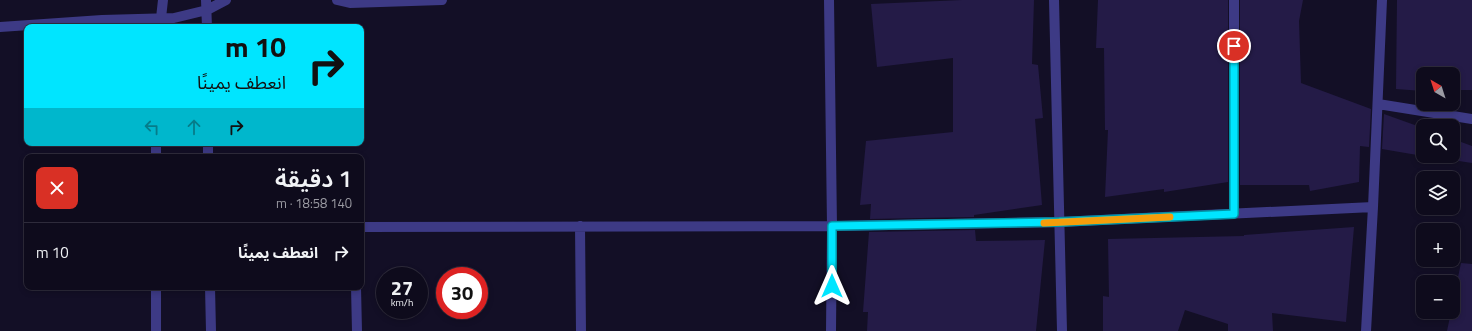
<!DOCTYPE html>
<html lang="ar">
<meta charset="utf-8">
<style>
body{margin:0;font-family:"Titillium Web","Noto Sans Arabic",sans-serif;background:#171425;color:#f1f3f6;direction:rtl;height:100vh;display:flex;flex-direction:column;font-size:15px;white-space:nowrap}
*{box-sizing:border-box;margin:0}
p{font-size:13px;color:#9b9ba3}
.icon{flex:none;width:22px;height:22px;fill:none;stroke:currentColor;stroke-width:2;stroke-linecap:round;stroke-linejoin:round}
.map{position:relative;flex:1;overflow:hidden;direction:ltr}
.sheet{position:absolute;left:24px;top:154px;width:340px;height:136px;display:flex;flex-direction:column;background:#0e0b1c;border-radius:8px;box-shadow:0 2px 6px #0003,0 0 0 1px #2e2b3b;direction:rtl}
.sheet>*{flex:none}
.banner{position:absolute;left:24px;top:24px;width:340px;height:122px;border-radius:8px;box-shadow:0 2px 6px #0003,0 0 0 1px #2e2b3b;direction:rtl;background:#00e5ff;color:#111;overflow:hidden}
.needle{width:26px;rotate:321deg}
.buttons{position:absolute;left:1416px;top:67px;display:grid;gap:8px}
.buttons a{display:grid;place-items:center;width:44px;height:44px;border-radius:8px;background:#0e0b1c;box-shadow:0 2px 6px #0003,0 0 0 1px #2e2b3b;font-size:20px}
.speed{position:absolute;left:376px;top:267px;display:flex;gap:8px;font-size:20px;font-weight:700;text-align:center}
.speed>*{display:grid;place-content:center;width:52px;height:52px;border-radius:50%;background:#0e0b1c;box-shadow:0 2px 6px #0003,0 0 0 1px #2e2b3b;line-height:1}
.speed small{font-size:10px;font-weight:400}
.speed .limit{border:6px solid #d22;background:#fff;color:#111}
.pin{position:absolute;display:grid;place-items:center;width:34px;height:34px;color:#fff;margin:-17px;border:2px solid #fff;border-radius:50%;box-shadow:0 1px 4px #0007}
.me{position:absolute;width:44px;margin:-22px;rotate:0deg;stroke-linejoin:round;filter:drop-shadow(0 0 3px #0008)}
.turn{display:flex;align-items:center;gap:14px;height:84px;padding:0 12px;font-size:18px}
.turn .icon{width:52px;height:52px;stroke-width:2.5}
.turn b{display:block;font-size:28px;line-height:34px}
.lanes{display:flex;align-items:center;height:38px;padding:0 12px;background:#0003;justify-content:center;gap:20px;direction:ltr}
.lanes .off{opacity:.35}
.round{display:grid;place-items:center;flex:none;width:42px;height:42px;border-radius:8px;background:#171425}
.head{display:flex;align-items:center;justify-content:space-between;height:68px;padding:0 12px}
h1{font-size:24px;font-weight:600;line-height:30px}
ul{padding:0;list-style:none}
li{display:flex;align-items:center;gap:12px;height:60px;padding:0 12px;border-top:1px solid #2e2b3b}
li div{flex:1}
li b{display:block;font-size:15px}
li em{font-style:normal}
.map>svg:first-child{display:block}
.building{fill:#241b47}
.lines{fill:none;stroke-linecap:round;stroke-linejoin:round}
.minor{stroke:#3d3a85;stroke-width:10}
.route-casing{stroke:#0095a6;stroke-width:10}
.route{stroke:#00e5ff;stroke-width:7}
.slow{stroke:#f59e0b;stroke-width:7}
</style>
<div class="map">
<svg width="1472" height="331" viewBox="0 0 1472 331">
<rect width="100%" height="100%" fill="#130f26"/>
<path class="building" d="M962,0H1034L1032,64L1038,65L1043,118L1035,119L1042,205L974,215V217L870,219L871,204L860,205L866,141L953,132V58L877,67L871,4Z
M1098,0H1228V182L1164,192V189L1105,197L1108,130H1105L1104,48H1096Z
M1240,0H1303L1299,21L1301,83L1371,109L1369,147L1360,146L1359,182L1310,191L1309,185H1240Z
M1397,0H1472V90H1453V74H1423V91L1396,89Z
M1384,114L1423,128V156L1382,149Z
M1453,139L1472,146V163L1426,156H1453Z
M1354,227L1346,322L1272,313L1273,331H1228V324L1185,310L1178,331H1103V296L1109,297L1108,239L1244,236V235Z
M975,230L976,241L1045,240L1036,331H867L868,312H863L869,232Z
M1461,263L1472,264V331H1447L1451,312H1453V301Z"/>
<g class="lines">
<path class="minor" d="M206,0L207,27
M337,0L350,3L442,0
M829,0L832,226L831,331
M1054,0L1062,331
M1234,0V213
M0,27L102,20L174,18L207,10L226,0
M160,27L163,0
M1378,104L1472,119
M208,143V157
M156,157V143
M580,226L581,331
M361,227L832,226L1059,222L1373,207
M210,287L211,331
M356,287L357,331
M156,331V287
M1366,331L1373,207L1382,0"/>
</g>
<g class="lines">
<g class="route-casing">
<path id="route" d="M832,286V226L1059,222L1234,214V46"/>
</g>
<use href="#route" class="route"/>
<path class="slow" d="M1044,223L1170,217"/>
</g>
</svg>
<div class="buttons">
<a><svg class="needle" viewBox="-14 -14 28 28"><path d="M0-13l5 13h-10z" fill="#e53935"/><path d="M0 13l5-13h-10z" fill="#9b9ba3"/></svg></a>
<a><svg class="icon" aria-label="search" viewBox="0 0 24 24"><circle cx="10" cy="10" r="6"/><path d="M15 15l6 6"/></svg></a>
<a><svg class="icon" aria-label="layers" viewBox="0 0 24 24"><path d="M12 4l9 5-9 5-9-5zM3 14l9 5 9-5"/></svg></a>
<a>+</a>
<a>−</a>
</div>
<div class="speed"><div>27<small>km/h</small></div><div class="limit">30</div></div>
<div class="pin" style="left:1234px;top:46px;background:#d93025"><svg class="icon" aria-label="arrive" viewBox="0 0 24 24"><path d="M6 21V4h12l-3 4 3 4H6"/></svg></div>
<svg class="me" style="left:832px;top:286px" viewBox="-20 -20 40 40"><path d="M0-17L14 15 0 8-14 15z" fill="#00e5ff" stroke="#fff" stroke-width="4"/></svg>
<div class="banner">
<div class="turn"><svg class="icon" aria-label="right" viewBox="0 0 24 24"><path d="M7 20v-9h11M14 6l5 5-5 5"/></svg><div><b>10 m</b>انعطف يمينًا</div></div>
<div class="lanes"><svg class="icon off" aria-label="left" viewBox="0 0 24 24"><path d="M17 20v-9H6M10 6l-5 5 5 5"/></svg><svg class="icon off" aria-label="ahead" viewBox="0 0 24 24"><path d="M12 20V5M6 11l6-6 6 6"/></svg><svg class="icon" aria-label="right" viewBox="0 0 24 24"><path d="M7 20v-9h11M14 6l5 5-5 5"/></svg></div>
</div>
<section class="sheet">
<div class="head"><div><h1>1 دقيقة</h1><p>140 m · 18:58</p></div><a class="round" style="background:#d93025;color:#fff"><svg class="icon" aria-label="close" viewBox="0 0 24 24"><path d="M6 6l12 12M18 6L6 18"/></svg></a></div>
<ul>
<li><svg class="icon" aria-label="right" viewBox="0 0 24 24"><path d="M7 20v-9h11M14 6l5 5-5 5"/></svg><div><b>انعطف يمينًا</b></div><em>10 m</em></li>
</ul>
</section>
</div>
